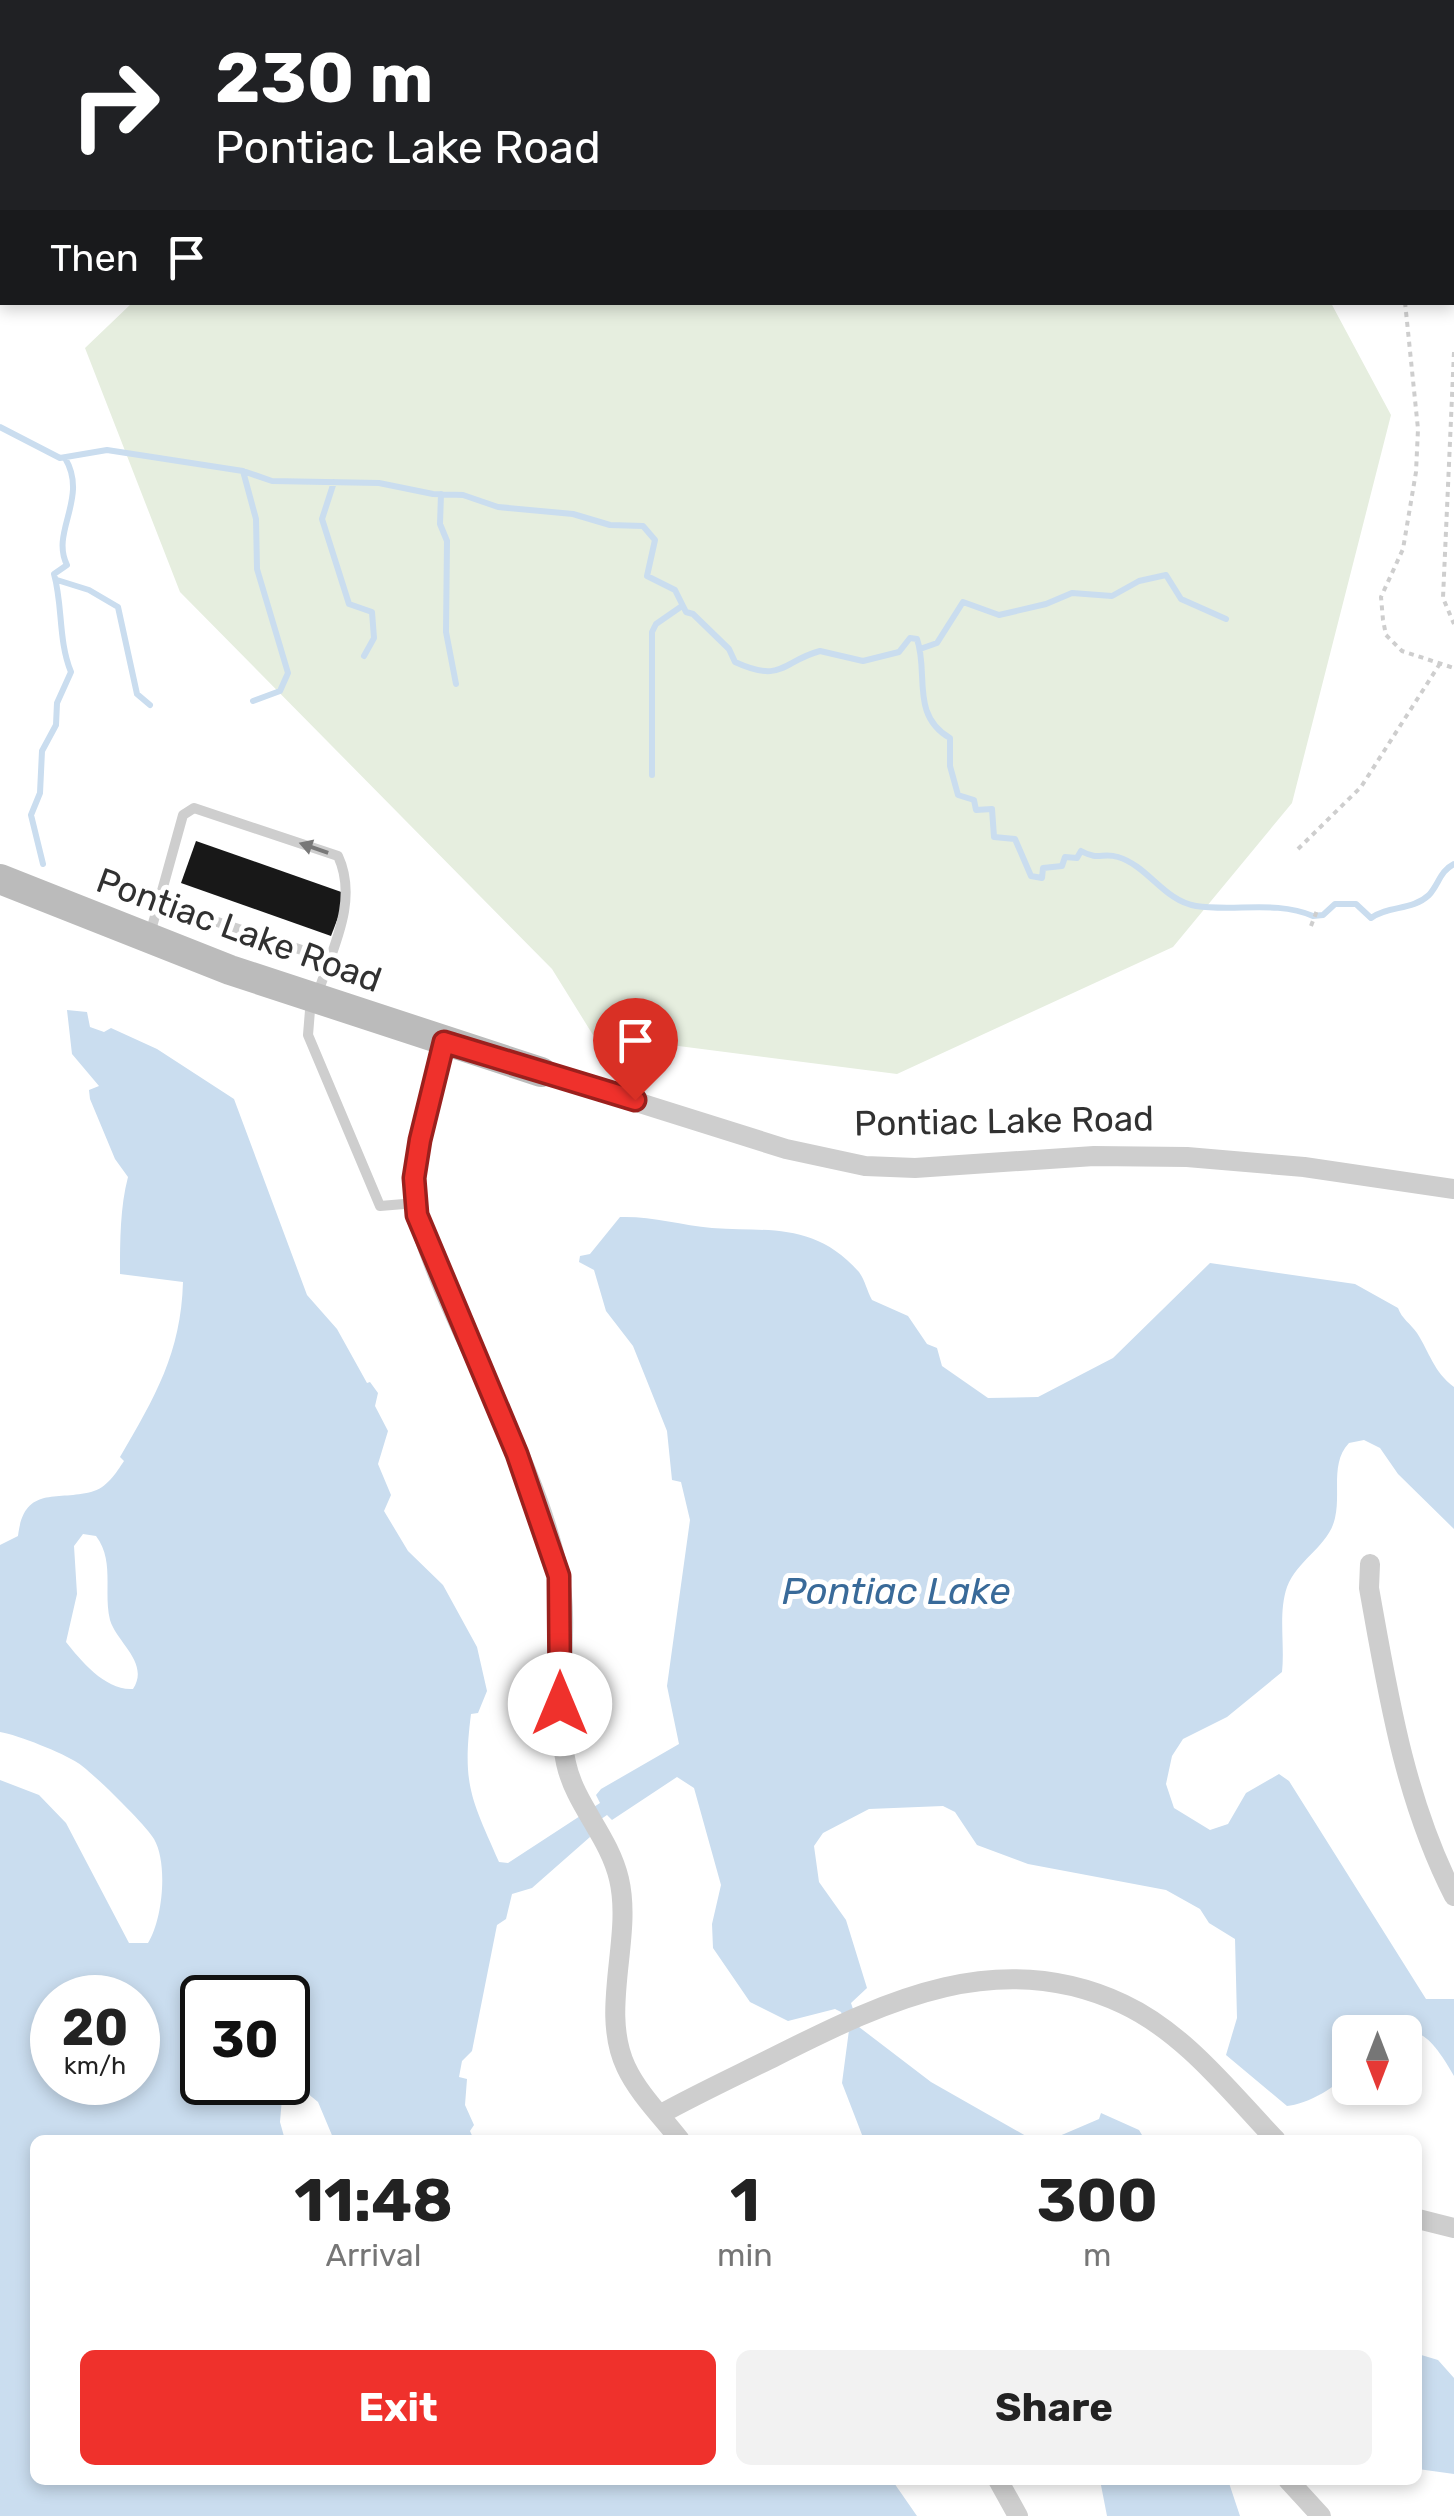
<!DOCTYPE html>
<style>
body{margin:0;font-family:Rubik,sans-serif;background:#f2f2f2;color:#222;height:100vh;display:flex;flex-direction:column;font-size:38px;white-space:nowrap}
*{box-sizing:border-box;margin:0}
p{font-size:32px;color:#767676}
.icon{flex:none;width:55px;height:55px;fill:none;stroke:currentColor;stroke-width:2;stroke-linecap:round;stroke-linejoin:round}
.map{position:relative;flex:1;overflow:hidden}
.details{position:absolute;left:30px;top:2135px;width:1392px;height:350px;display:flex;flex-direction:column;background:#fff;border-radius:15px;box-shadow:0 5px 15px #0003}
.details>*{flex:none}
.hud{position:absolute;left:0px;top:0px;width:1455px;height:305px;box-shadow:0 5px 15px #0003;background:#202124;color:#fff;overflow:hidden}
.needle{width:65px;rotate:180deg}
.controls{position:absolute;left:1332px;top:2015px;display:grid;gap:20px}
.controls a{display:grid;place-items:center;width:90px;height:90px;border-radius:15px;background:#fff;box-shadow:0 5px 15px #0003;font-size:50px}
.speed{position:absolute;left:30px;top:1975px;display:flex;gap:20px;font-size:50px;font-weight:700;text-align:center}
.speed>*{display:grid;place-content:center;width:130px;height:130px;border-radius:50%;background:#fff;box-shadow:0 5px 15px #0003;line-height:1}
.speed small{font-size:25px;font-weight:400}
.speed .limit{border:5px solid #111;border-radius:15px;background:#fff;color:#111}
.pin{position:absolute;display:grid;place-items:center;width:85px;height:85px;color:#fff;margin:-102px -42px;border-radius:50% 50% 50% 0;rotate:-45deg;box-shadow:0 0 10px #0007}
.pin .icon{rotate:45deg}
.me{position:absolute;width:110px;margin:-55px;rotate:0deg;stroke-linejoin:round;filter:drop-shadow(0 0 8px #0008)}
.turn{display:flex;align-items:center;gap:35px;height:210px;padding:0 50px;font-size:45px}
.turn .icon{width:130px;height:130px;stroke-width:2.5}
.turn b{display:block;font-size:70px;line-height:85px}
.then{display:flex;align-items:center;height:95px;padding:0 50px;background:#0003;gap:20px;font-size:38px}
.eta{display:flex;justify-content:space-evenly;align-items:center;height:170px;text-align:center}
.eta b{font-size:60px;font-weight:700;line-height:70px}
.cta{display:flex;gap:20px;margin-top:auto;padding:20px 50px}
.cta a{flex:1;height:115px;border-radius:15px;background:#ef312c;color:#fff;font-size:40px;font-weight:700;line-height:115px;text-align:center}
.cta a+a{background:#f2f2f2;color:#222}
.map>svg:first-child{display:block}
.green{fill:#e6eedf}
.water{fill:#caddef;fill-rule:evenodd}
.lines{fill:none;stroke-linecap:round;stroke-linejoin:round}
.stream{stroke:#caddef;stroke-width:6}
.building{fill:#181818}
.path{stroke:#cecece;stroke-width:4;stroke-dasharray:5 5;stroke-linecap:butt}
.lane{stroke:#cecece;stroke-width:10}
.street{stroke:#cecece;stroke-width:20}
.secondary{stroke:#bbb;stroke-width:30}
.oneway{fill:#787878}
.route-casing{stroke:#9b201d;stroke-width:25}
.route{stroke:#ef312c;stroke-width:18}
.labels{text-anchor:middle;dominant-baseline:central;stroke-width:10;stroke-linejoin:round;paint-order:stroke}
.street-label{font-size:35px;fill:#313131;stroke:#fff}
.water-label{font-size:38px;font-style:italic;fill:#396a99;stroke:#fff}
</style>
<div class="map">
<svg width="1454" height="2516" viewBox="0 0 1454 2516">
<rect width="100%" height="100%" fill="#fff"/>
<path class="green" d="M537,0H802L800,2Z
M132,303H1331L1391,415L1292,803L1173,947L897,1074L593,1035L552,969L180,592L85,348Z"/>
<path class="water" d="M67,1010L87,1012L90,1027L104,1032L111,1028L157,1049L234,1099L307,1295L337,1329L367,1383L370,1382L378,1393L375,1406L388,1431L378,1464L391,1495L384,1511L408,1551L443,1585L477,1647L487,1691L478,1713L471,1714C462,1785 471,1798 499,1862L508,1863L600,1803L596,1795L601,1789L679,1744L667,1686L690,1520L681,1482L672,1480L667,1431L633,1346L606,1311L594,1270L579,1262L580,1256L590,1254L620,1217C651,1216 681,1225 712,1228C770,1232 814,1222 859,1272C865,1280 867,1291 872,1300L908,1316L927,1344L937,1348L942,1366L988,1398L1038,1397L1113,1358L1210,1263L1355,1284L1398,1308C1402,1319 1410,1323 1417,1333C1430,1353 1433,1371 1454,1387V1529L1398,1474L1380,1448L1364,1440L1349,1443C1330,1463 1341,1493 1335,1518C1329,1546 1298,1559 1287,1587C1278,1613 1285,1645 1282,1672L1227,1717L1183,1739L1172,1756L1166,1784L1174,1808L1210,1830L1228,1824L1246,1793L1279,1774L1289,1781L1426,1999H1454V2076C1420,2016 1412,2032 1350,2032C1350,2042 1353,2058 1350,2067C1344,2085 1305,2105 1287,2106L1226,2055L1237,2018L1235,1939L1209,1923L1200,1909L1166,1890L1028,1864L977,1845L955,1812L943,1806L869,1809L823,1833L814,1846L819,1882L846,1920L867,1988L851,2003L859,2027L931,2082L1026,2136L1057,2137L1099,2119L1101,2113L1139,2130L1145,2140H864L842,2083L849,2030L841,2012L835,2009L788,2021L750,2002L713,1948L712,1924L721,1885L694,1788L677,1777L612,1820L607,1815L588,1828L590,1837L532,1888L512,1894L506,1919L497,1925L472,2051L462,2061L459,2077L467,2079L465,2105L474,2125L470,2131L474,2140H334L318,2102L296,2084L282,2098L280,2122L285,2140H35V2480H892L917,2516H0V1780L39,1795L66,1823L129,1943H148C163,1919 168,1863 154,1839C147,1826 91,1771 78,1763C63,1753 18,1735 0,1732V1545L18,1536C24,1485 56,1501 91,1492C107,1488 116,1473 124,1461L120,1457C155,1397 181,1353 183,1282L120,1274C120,1242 120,1207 128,1177L115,1159L90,1099L89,1090L99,1086L72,1054ZM83,1534L96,1536C115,1561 103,1592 110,1620C117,1643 150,1663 133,1689C106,1691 81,1661 66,1642L77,1594L74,1546ZM52,1998H138V2082H52ZM202,1998H288V2082H202Z
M1418,2354L1438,2360L1454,2378V2474L1418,2469Z
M1100,2480H1228L1240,2516H1107Z"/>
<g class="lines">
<path class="stream" d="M0,427L60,458L107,450L243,471L272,481L379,483L433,494L463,495L498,507L573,514L610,525L643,526L655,540L647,576L675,590L686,612L693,614L729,649L735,662C783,684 782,661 820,651L863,661L899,652L910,638L917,639C929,673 910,715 950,738V766L958,795L974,800L976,810L992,809L994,837L1015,839L1031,876L1042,878L1043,868L1062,866L1065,857L1077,858L1081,851C1099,861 1102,852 1118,857C1148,866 1164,901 1196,906C1234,912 1276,900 1313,916L1323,915L1335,904H1356L1371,918C1389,905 1412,911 1429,895C1439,884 1440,871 1454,864
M243,471L256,519L257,569L288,673L280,691L253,701
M334,482L322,519L349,604L372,612L374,638L364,656
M441,494L440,524L447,541L446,632L456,684
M57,580L89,590L118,607L137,694L150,705
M920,649L937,643L963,602L999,615L1046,604L1072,593L1112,596L1139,581L1166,575L1181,599L1226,619
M652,775V632L656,624L682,606
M43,864L31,815L40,793L42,751L56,725L57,703L71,672C58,640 63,606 54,574L67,565C50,532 89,498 65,458"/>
</g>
<path class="building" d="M196,841L347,894L331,936L181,883Z"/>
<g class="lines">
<path class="path" d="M820,0L821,2
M1452,117L1454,118
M1452,141L1454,140
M1405,302L1418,429L1416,472L1403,549L1381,597L1383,620L1386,635L1402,651L1454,668
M1454,352L1443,598L1454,624
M1298,849L1361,787L1441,662
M1311,926L1318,908"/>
<path class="lane" d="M160,903L329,959
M150,934L183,815L194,808L338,856C359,901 332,949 318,993
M311,998L308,1035L380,1206L416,1203"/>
<path class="street" d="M444,1042C429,1099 412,1155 417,1215C453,1338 532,1447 559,1574C571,1636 552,1700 566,1763C575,1805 609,1836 619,1879C633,1938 599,2010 626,2067C638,2093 663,2118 680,2140
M541,1072L786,1149L865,1166L915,1168L1094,1156L1187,1157L1304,1167L1454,1189
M1370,1564L1369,1588C1388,1694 1404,1798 1454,1896
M661,2114C699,2093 738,2075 776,2056C887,2000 1000,1946 1123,2004C1185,2033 1230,2092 1276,2140
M1418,2219L1454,2228
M998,2480L1018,2516
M1288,2480L1321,2516"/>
<path class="secondary" d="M0,879L230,970L541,1072"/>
</g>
<defs><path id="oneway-solid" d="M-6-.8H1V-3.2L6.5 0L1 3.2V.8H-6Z" transform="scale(2.5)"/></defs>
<use class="oneway" href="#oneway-solid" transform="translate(314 848) rotate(-161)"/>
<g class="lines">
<g class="route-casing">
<path id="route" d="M560,1704L559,1576L517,1454L417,1215L414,1178L420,1140L444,1042L635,1100"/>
</g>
<use href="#route" class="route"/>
</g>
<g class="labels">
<g class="street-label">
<text transform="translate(239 930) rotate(20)">Pontiac Lake Road</text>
<text transform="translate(1004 1121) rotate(-1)">Pontiac Lake Road</text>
</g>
<g class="water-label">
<text x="896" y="1591">Pontiac Lake</text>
</g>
</g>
</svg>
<div class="controls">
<a><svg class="needle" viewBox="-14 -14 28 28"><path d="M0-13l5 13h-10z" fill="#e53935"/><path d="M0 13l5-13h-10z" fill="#767676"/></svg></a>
</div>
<div class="speed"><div>20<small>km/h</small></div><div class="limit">30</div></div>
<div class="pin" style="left:635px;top:1100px;background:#d93025"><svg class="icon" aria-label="arrive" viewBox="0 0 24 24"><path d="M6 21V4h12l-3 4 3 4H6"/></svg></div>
<svg class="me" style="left:560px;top:1704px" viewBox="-20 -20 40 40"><circle r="19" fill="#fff"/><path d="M0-13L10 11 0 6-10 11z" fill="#ef312c"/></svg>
<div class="hud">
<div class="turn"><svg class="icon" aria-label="right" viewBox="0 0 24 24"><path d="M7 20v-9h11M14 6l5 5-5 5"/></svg><div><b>230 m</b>Pontiac Lake Road</div></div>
<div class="then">Then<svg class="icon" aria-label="arrive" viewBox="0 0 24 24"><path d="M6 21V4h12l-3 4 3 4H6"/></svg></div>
</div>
<section class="details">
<div class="eta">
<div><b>11:48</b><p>Arrival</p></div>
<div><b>1</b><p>min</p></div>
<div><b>300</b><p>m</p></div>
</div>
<div class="cta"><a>Exit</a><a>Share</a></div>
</section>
</div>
